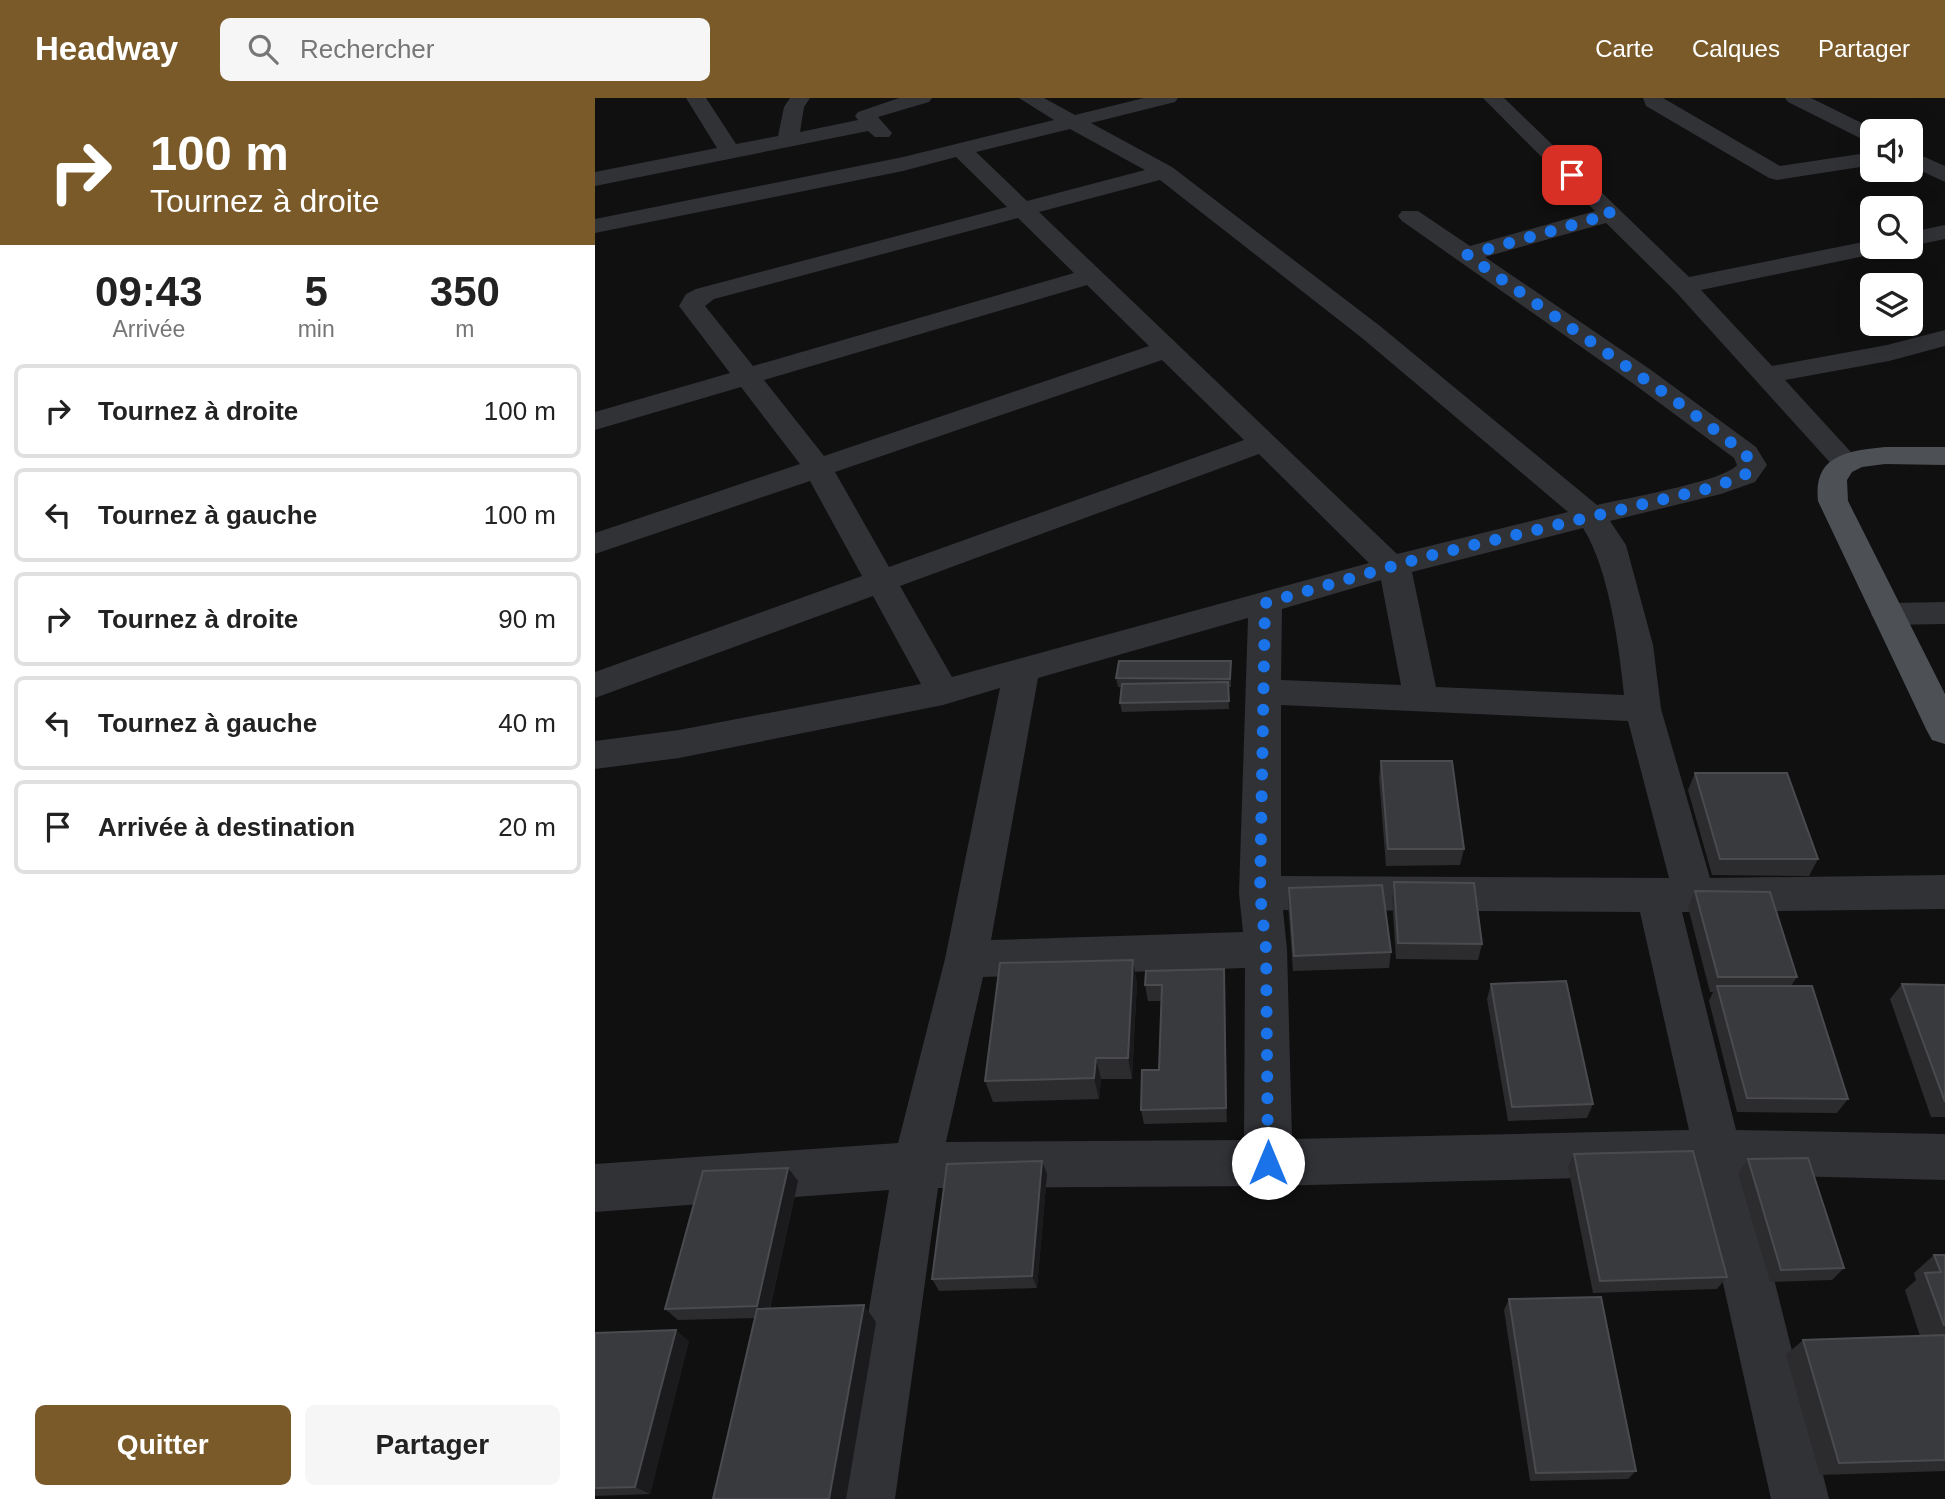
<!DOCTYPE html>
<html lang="fr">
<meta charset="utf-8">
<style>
body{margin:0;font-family:Helvetica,sans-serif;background:#f6f6f6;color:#222;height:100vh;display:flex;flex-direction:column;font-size:26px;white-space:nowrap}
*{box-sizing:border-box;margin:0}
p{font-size:23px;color:#767676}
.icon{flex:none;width:38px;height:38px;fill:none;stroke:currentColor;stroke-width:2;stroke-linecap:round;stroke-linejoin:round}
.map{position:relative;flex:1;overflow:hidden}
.panel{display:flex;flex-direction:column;background:#fff;width:595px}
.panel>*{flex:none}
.guide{background:#7b5a29;color:#fff;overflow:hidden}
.buttons{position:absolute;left:1265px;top:21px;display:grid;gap:14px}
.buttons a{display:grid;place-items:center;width:63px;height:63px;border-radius:10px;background:#fff;box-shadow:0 7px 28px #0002;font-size:35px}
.pin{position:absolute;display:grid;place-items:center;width:60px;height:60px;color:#fff;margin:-30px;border-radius:14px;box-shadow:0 4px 10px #0006}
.me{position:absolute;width:77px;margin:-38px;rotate:0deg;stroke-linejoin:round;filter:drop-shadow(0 0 5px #0008)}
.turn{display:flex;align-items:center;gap:24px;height:147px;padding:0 35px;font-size:32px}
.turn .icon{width:91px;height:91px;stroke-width:2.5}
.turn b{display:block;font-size:49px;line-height:60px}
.eta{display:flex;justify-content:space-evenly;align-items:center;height:119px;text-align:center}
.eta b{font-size:42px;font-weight:600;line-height:49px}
.cta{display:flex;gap:14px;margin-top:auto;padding:14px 35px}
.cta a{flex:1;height:80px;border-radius:10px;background:#7b5a29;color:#fff;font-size:28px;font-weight:600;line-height:80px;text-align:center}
.cta a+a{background:#f6f6f6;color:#222}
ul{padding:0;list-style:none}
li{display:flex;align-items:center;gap:21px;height:94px;margin:0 14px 10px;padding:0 21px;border:4px solid #e0e0e0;border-radius:10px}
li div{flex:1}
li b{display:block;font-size:26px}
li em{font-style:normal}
header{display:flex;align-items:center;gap:42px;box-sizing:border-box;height:98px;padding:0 35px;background:#7b5a29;color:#fff}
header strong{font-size:33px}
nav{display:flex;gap:38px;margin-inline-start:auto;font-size:24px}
.search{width:490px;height:63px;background:#f6f6f6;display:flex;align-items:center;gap:18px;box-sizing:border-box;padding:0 24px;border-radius:10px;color:#767676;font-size:26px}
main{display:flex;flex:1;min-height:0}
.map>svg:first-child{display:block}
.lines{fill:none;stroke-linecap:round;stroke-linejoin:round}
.minor{fill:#313236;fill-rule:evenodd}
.major{fill:#4d5055;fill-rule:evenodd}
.wall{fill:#2c2c2f}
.shaded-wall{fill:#1b1b1d}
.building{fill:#393a3d;stroke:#494b4f;stroke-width:2}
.route{stroke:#1a73e8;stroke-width:12;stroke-dasharray:0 21.6}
</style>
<header>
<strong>Headway</strong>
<div class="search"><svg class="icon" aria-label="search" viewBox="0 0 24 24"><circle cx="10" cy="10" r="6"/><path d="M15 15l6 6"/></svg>Rechercher</div>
<nav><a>Carte</a><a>Calques</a><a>Partager</a></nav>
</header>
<main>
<section class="panel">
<div class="guide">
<div class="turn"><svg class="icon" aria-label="right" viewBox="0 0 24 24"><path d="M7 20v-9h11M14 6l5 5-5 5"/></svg><div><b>100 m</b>Tournez à droite</div></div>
</div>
<div class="eta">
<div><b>09:43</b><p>Arrivée</p></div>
<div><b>5</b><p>min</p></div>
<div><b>350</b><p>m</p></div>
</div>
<ul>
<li><svg class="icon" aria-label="right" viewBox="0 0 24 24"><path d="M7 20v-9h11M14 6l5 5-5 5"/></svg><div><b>Tournez à droite</b></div><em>100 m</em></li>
<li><svg class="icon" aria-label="left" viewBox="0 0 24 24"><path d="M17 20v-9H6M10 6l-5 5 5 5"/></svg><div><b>Tournez à gauche</b></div><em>100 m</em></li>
<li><svg class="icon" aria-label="right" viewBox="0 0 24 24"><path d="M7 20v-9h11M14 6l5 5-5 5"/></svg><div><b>Tournez à droite</b></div><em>90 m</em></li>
<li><svg class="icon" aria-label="left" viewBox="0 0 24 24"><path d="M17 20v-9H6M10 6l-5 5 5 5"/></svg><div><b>Tournez à gauche</b></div><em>40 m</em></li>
<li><svg class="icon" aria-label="arrive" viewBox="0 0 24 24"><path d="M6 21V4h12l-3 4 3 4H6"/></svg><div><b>Arrivée à destination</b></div><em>20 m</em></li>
</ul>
<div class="cta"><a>Quitter</a><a>Partager</a></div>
</section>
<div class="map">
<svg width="1350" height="1401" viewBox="0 0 1350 1401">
<rect width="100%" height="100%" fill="#101011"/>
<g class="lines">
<path class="minor" d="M91,0H111L141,46L183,38L189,9L195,0H215L209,9L205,34L263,22L260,18L263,14L304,0H337L334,4L283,19L297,35L294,39H280L273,33L0,88V74L122,50Z
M424,0H449L480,17L549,0H583L580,4L496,25L577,69L785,228L1002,407C1027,401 1130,383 1142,367L1139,360L1036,284L807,123L803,118L807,113H823L875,148L1000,113L888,0H909L1094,179L1278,142V149H1291L1287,154L1279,156L1106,192L1177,268L1292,247L1350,232V248L1294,263L1190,282L1265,364L1260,370L1250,373L1240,370L1080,193L1011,125L890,159L1056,272L1161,349L1172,367L1160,384L1126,396L1015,423L1031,447L1058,547L1066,611L1115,780L1350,777V811L1087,814L1141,1032L1350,1036V1082L1153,1077L1234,1401H1176L1104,1077L673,1088L343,1090L300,1401H242L294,1092L0,1114V1066L303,1045L350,861L405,590L348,607L84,660L0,671V643L84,632L326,586L278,498L0,600V574L267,478L215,383L0,456V435L205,366L146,289L0,332V314L135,275L84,208L91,196L101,191L412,109L361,59L308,73L0,135V121L308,59L459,22ZM475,31L550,72L432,103L381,54ZM565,82L767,240L973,414L802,456L444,114ZM423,120L479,175L158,268L110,208L119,201ZM492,187L554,248L229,358L169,282ZM567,262L649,342L294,469L240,374ZM664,356L774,465L357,579L305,488ZM988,430C1014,471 1024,548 1029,597L841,589L817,474ZM786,482L806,587L686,582L687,511ZM653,520L644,795L648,834L396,842L443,580ZM686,607L1033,623L1074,780L686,778ZM688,812L1045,814L1094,1032L697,1041L692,851ZM650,870L649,1042L351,1044L388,879Z
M1048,0H1068L1185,68L1278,54V67L1182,82L1174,80L1051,8Z
M1190,0H1216L1283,33H1278V45L1271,43L1193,4Z
M1316,53L1350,68V84L1316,68Z
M1350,127V141L1316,148V134Z
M1350,504V526L1293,527L1281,524L1276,516L1281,508L1293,505Z"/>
<path class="major" d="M1290,349H1350V367L1290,366L1267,369L1257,374L1252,382L1253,403L1350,596V646L1337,642L1332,633L1223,403C1218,357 1252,353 1290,349Z"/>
</g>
<path class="wall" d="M636,563V589H633L634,611L527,614L525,605L526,589H523L521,580Z
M786,663L869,751L865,767L791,768L784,680Z
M1100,675L1223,761L1214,778L1117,777L1093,692Z
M799,784L887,846L883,862L801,861L797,801Z
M694,790L796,854L794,870L698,873L693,806Z
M1100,793L1202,879L1196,888L1253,1001L1242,1015L1142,1014L1114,903L1118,894H1115L1093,809Z
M629,871L632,1024L549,1026L546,1012L564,972L566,903H553L550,887Z
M542,884L537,981H506L504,1001L398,1004L390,983Z
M896,886L998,1006L992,1020L913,1023L892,901Z
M1307,886L1350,887V1019H1336L1295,901Z
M979,1056L1132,1179L1122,1191L998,1195L973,1069Z
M1153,1061L1249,1170L1237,1182L1175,1184L1143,1075Z
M447,1063L452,1076L442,1190L344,1193L337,1181Z
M193,1070L203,1083L175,1211L281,1224L251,1401H118L160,1220L83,1222L70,1211Z
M1339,1157H1350V1373L1225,1377L1191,1257L1208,1242L1325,1238L1310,1192L1321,1182L1319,1175Z
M914,1201L1041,1373L1033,1381L935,1383L909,1212Z
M0,1235L94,1243L55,1396L0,1398Z"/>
<path class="shaded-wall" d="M538,862L542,884L537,981L533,960Z
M629,871L630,887L632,1024L631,1010Z
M501,960L506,981L504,1001L499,980Z
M447,1063L452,1076L442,1190L437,1178Z
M193,1070L203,1083L173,1219L162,1208Z
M269,1207L281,1224L251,1401H234Z
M81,1232L94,1243L55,1396L40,1389Z"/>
<path class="building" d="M524,563H636L635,581L521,580Z
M633,584L634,603L525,605L527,586Z
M786,663H857L869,751H793Z
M1100,675H1192L1223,761H1125Z
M799,784L879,785L887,846L803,845Z
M787,787L796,854L699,858L694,790Z
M1100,793L1175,794L1202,879H1123Z
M538,862L533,960H501L499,980L390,983L405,865Z
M629,871L631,1010L546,1012L547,972H564L567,887H550L551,873Z
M971,883L998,1006L917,1009L896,886Z
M1307,886L1350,887V1004Z
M1122,888H1217L1253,1001L1152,1000Z
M1098,1053L1132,1179L1005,1183L979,1056Z
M1213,1060L1249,1170L1186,1172L1153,1061Z
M447,1063L437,1178L337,1181L352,1066Z
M193,1070L162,1208L70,1211L108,1073Z
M1339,1157H1350V1227H1349L1330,1175L1346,1174Z
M1006,1199L1041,1373L941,1375L914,1201Z
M269,1207L234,1401H118L162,1211Z
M81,1232L40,1389L0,1390V1235Z
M1350,1237V1362L1244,1365L1208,1242Z"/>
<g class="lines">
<path class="route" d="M673,1065L671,851L665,795L670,505L833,458L1115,390L1149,378L1157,367L1150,355L1088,308L872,157L1016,116L977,77"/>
</g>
</svg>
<div class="buttons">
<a><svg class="icon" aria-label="sound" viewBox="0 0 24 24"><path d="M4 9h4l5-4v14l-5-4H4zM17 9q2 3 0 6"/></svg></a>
<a><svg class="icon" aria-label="search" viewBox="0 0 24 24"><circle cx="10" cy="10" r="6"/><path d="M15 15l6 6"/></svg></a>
<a><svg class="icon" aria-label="layers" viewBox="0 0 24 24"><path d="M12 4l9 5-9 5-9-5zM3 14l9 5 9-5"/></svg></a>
</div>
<div class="pin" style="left:977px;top:77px;background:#d93025"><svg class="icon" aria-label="arrive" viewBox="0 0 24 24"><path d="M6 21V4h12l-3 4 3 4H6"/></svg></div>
<svg class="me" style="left:673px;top:1065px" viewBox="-20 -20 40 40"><circle r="19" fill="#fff"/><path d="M0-13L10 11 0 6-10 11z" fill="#1a73e8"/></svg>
</div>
</main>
